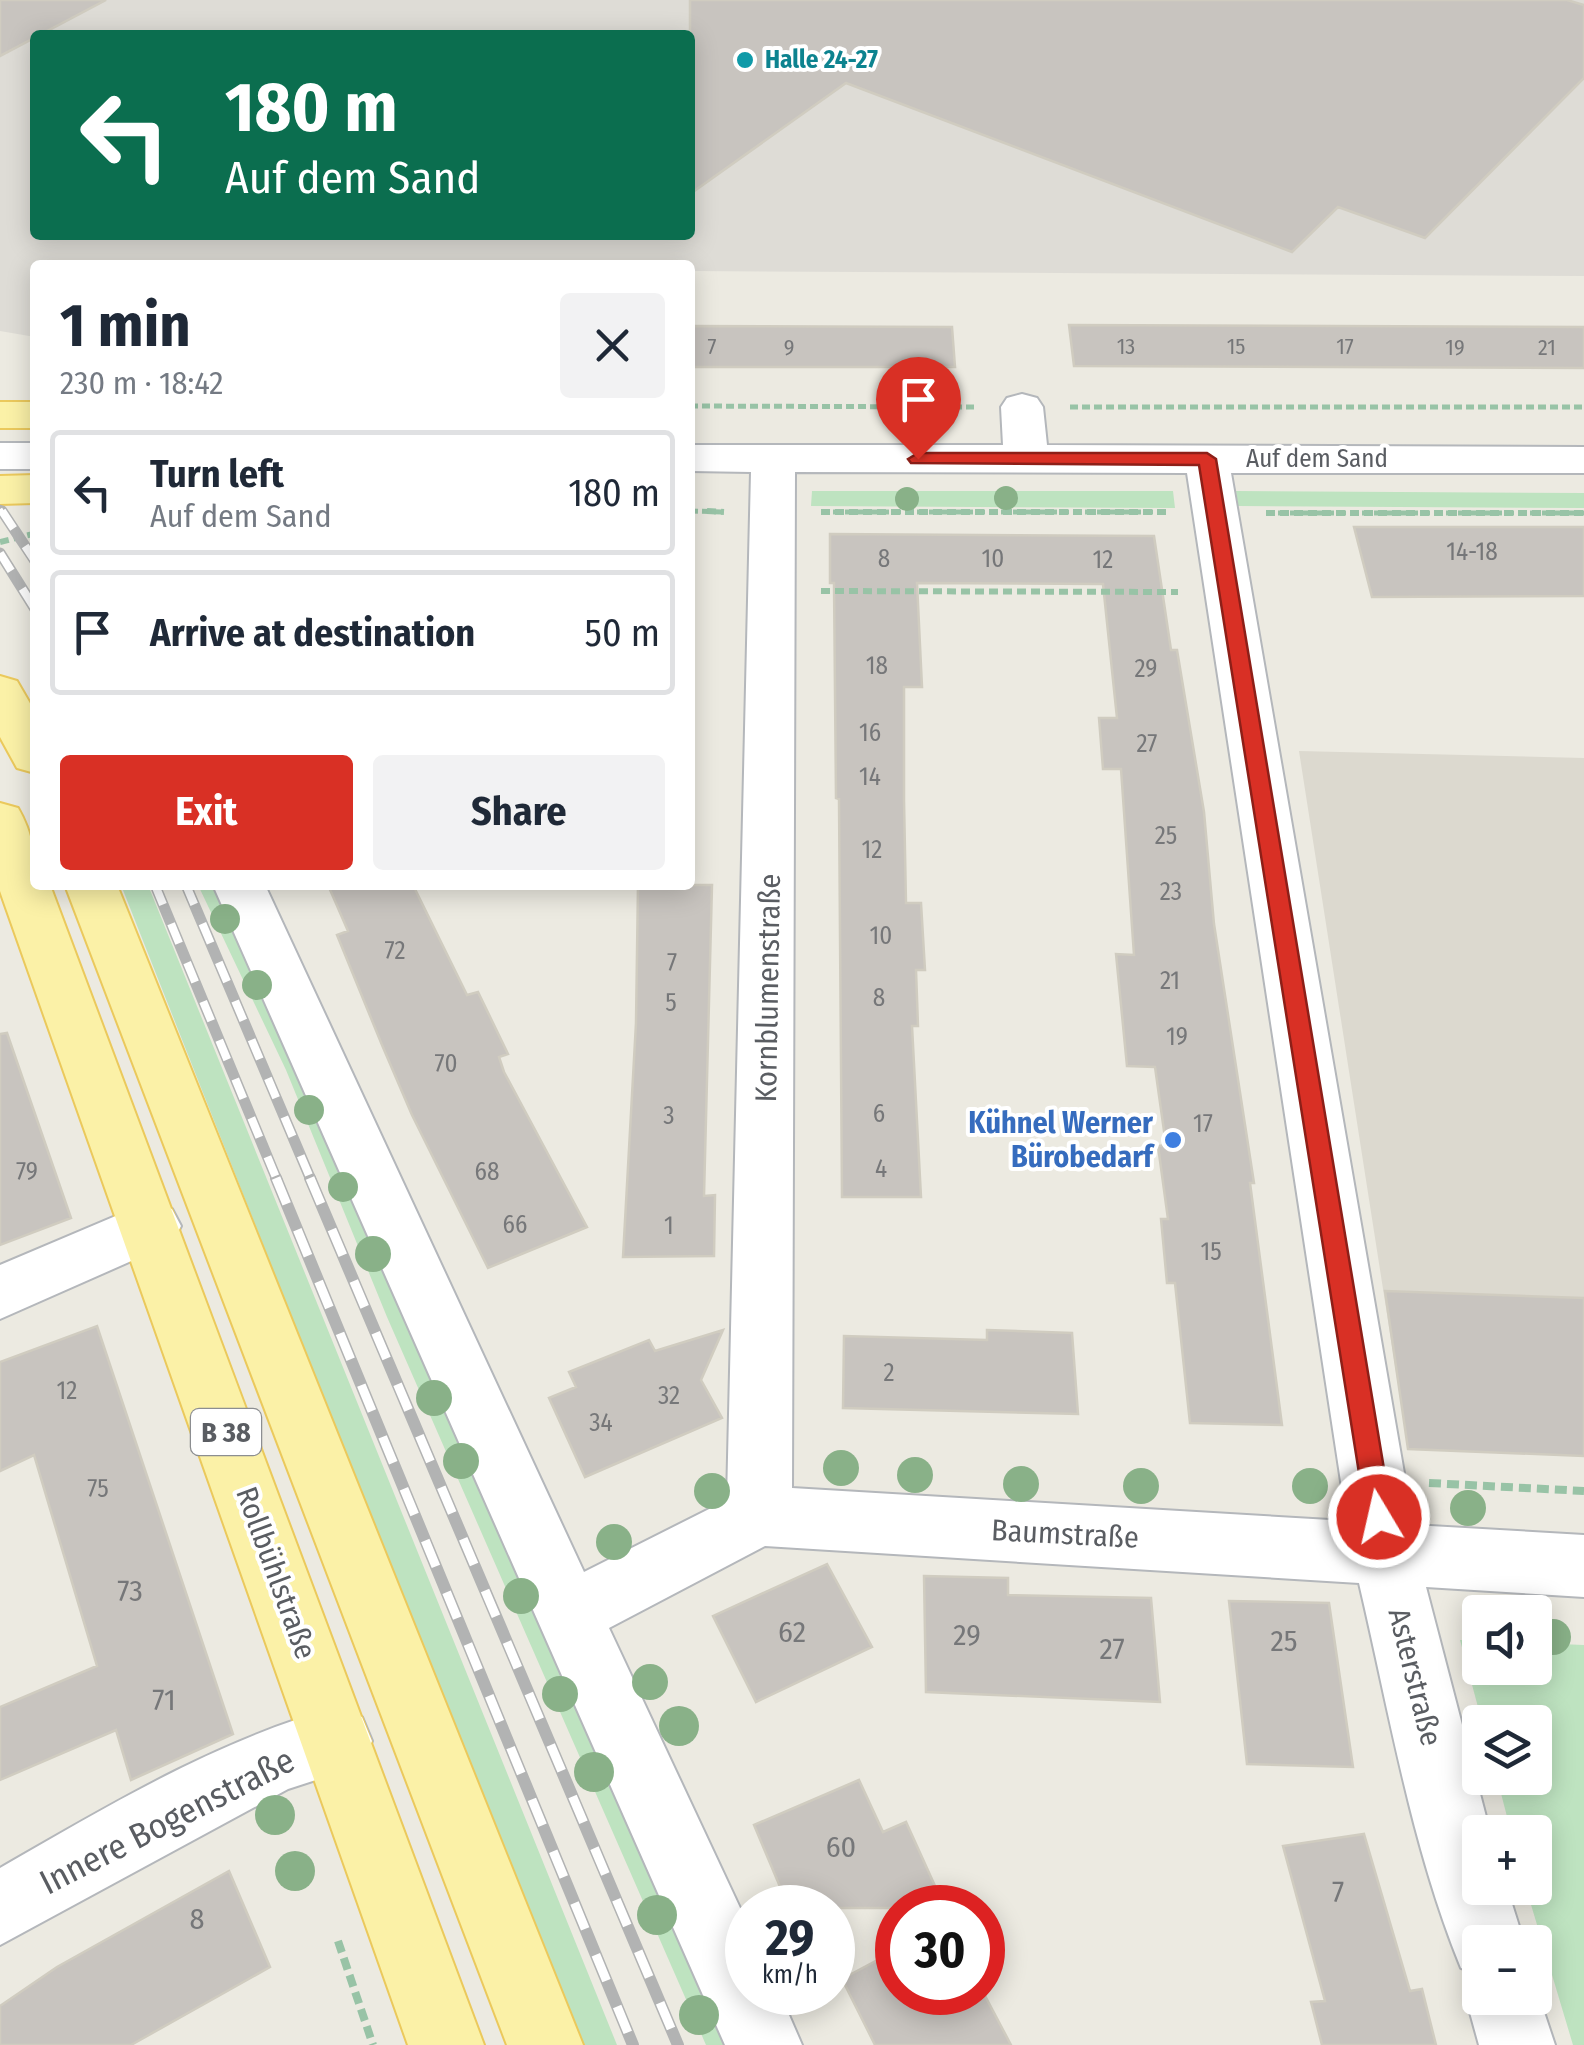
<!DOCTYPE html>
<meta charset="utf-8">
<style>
body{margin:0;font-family:"Fira Sans Condensed",sans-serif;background:#f2f2f3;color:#1f2937;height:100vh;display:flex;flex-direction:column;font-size:38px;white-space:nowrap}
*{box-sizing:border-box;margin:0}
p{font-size:32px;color:#747a83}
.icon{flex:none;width:55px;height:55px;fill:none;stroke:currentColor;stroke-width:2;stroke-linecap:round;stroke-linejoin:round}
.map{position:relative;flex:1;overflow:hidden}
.drawer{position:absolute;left:30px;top:260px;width:665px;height:630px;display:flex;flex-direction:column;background:#fff;border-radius:10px;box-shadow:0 5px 25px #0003}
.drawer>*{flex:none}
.guide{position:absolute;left:30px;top:30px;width:665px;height:210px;border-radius:10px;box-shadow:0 5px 25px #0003;background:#0b6e4f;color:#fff;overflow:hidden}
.fabs{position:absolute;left:1462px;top:1595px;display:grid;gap:20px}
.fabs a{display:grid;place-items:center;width:90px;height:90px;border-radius:10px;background:#fff;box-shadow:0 5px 25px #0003;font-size:50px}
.speed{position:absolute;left:725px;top:1885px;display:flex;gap:20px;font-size:50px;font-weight:700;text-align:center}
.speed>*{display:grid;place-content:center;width:130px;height:130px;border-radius:50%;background:#fff;box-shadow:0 5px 25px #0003;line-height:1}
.speed small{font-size:25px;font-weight:400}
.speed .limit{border:15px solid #d22;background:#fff;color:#111}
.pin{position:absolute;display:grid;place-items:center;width:85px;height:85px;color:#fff;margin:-102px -42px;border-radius:50% 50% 50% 0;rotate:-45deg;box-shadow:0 0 10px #0007}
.pin .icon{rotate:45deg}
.me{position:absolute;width:110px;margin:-55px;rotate:351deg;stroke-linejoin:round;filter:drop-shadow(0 0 8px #0008)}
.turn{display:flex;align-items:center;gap:35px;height:210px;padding:0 30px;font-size:45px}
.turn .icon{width:130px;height:130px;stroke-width:2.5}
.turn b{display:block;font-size:70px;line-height:85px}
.round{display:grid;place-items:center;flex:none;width:105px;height:105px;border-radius:10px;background:#f2f2f3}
.head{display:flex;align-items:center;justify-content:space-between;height:170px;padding:0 30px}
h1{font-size:60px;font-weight:700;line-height:75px}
.action{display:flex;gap:20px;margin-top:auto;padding:20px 30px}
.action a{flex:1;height:115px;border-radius:10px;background:#d93025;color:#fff;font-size:40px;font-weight:700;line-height:115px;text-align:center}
.action a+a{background:#f2f2f3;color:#1f2937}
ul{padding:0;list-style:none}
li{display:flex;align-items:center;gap:30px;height:125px;margin:0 20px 15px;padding:0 10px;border:5px solid #e0e1e3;border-radius:10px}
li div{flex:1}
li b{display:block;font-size:38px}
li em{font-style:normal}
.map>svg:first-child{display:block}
.industrial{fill:#dedcd6;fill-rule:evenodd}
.education{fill:#dcd9cf}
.green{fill:#bee3c0}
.building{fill:#c8c4bf;stroke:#d0ccc0;stroke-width:2.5}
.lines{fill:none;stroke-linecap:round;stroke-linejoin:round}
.minor-casing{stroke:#b4b7bb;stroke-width:4}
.major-casing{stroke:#ebc95c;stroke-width:4}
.path-far2{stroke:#98c3a6;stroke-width:5;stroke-dasharray:8 4;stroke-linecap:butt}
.path-far1{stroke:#98c3a6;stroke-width:6;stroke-dasharray:9 5;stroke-linecap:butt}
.path{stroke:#98c3a6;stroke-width:8;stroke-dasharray:12 6;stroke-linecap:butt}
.minor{fill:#fff;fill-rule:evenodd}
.major{fill:#fbf1a7;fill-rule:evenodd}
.rail-far2-casing{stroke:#b2b3b3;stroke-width:8}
.rail-far1-casing{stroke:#b2b3b3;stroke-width:11}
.rail-casing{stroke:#b2b3b3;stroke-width:12}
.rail-far2{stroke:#fff;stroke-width:5;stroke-dasharray:16;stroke-linecap:butt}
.rail-far1{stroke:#fff;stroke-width:8;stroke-dasharray:21;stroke-linecap:butt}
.rail{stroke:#fff;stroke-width:9;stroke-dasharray:28;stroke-linecap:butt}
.tree{fill:#89b188}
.route{fill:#d93025;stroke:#8d1f18;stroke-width:2.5}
.culture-dot{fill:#0f9aa8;stroke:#fff;stroke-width:4}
.shop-dot{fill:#3f7fe0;stroke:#fff;stroke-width:4}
.labels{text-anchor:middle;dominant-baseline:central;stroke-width:8;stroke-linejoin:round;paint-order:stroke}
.far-number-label{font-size:22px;fill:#767779}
.far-culture-label{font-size:25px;font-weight:bold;fill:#0d838f;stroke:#fff;text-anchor:start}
.far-street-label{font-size:25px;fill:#5a5d62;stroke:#fff}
.number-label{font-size:25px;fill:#767779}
.shield{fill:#fff;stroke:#8c8e91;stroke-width:2.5}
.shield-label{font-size:28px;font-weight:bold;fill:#5a5d62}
.street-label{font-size:30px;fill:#5a5d62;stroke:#fff}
.shop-label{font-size:30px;font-weight:bold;fill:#366cbe;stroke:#fff;text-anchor:end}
.near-number-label{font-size:30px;fill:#767779}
.near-street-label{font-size:35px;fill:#5a5d62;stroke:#fff}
</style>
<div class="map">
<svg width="1584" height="2045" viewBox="0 0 1584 2045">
<rect width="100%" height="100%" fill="#eceae1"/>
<path class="industrial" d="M0,0H1584V276L690,271V265H35V337L0,331ZM35,35H690V235H35Z"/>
<path class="education" d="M1299,751L1584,758V1456L1408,1449Z"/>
<path class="green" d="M812,491H1173L1175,508L811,506Z
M1236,491L1584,493V508L1238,506Z
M121,885H148L617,2045H579Z
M198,885H219L724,2045H706L387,1317L286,1070Z
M1460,1640L1480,1641V1668H1535V1643L1584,1645V2045H1573L1526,1888H1535V1832H1511L1497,1778H1535V1722H1482Z"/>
<path class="building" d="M0,0H106L0,56Z
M690,0H1567L1584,5V78L1425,238L1338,207L1292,252L846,83L690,194Z
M1069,325L1584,327V368L1074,366Z
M690,326L952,327L955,367H690Z
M1354,527H1584V596L1372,597Z
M830,534L1154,536L1171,650H1177L1204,812L1214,924L1254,1183H1250L1282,1425L1190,1423L1175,1283H1167L1161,1219H1168L1158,1146L1166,1145L1155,1067L1127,1066L1116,954L1134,955L1121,769H1103L1099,718H1117L1103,584L917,583L922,687H904V800L906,903H921L925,970H916L918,1026H912L921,1197H842L839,799L836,798L834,583H830Z
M328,885H413L467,995L478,992L508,1054L499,1057L504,1072L587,1227L488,1268L412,1115L382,1045L337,935L348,931Z
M638,885H712L704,1196L715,1195L714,1256L623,1257L636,1023Z
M7,1033L71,1218L0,1245V1034Z
M1385,1291L1584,1298V1456L1408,1449Z
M97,1326L233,1734L131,1780L116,1730L0,1780V1707L97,1666L34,1455L0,1471V1362Z
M723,1330L701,1380L722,1418L585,1477L549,1398L576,1387L569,1372L649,1340L655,1351Z
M987,1330L1072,1333L1078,1414L843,1408L844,1336L987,1340Z
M827,1564L872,1647L756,1702L713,1616Z
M924,1576L1008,1578V1595L1151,1598L1160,1702L926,1692Z
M1229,1601L1329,1603L1353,1767L1247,1764Z
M859,1780L883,1832L906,1822L945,1908H789L754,1825Z
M1364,1834L1410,1991L1422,1989L1436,2045H1322L1311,2002L1325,2001L1283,1846Z
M229,1871L270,1967L131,2045H0V2006L57,1967Z
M898,1949V1992H983L1011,2045H875L842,1979Z"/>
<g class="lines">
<g class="minor-casing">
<path id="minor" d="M1022,394L1037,398L1043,407L1047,445L1584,447V473H1231L1413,1525L1584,1535V1597L1426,1587L1490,1832H1480V1888H1507L1524,1942H1480V1998H1535V1985L1555,2045H1479L1466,1998L1476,1974L1461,1968C1411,1846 1389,1710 1359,1583L765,1546L609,1628L748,1925V1992H779L802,2045H725L213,885H265L584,1572L727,1500L751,472L690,471V445H1003L1001,407L1007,398ZM795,472L1187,473L1347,1521L792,1488Z
M0,443H35V469H0Z
M151,1201L172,1209L181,1226L172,1243L0,1319V1265Z
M337,1707L362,1717L372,1741L362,1765L288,1789L0,1945V1868C108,1806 217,1740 337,1707Z"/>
</g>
<g class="major-casing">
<path id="major" d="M0,402H35V428H0Z
M35,475V503L0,504V476Z
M0,676L17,681L35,712V773L17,768L0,737Z
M0,803L18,808C33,834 35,855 35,885H50L484,2045H408L0,891Z
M65,885H117L583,2045H507Z"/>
</g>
<path class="path-far2" d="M690,406L978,407
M1070,407H1584
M690,511L724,512
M821,512H1169
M1266,513H1584"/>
<path class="path-far1" d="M707,511L724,512
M821,512H1169
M1266,513H1584
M0,542L33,534
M821,591L1178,592"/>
<path class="path" d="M1429,1483L1584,1491
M338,1941L373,2045"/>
<use href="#minor" class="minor"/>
<use href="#major" class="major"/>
<g class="rail-far2-casing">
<path id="rail-far2" d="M0,509L3,514"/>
</g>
<g class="rail-far1-casing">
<path id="rail-far1" d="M2,511L35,561
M0,553L35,609
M155,885L277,1180
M186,885L311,1180"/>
</g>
<g class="rail-casing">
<path id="rail" d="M276,1178L633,2045
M310,1178L678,2045"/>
</g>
<use href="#rail-far2" class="rail-far2"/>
<use href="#rail-far1" class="rail-far1"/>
<use href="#rail" class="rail"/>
</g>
<g class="tree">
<circle cx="1006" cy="498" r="12"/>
<circle cx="907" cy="499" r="12"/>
<circle cx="225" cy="919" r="15"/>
<circle cx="257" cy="985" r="15"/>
<circle cx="309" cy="1110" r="15"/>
<circle cx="343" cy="1187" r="15"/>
<circle cx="373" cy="1254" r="18"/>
<circle cx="434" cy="1398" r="18"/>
<circle cx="461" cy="1461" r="18"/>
<circle cx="841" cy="1468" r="18"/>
<circle cx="915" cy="1475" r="18"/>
<circle cx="1021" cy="1484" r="18"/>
<circle cx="1141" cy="1486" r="18"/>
<circle cx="1310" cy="1486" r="18"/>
<circle cx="712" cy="1491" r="18"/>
<circle cx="1468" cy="1508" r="18"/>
<circle cx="614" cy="1542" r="18"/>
<circle cx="521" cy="1596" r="18"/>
<circle cx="1553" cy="1637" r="18"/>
<circle cx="650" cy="1682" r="18"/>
<circle cx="560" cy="1694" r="18"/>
<circle cx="679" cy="1726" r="20"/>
<circle cx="594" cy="1772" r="20"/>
<circle cx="275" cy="1815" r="20"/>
<circle cx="295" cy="1871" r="20"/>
<circle cx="657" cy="1915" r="20"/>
<circle cx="699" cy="2015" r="20"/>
</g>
<path class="route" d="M918,453H1207L1216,459L1392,1517L1388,1525L1379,1529L1370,1525L1366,1517L1199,465L911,463L908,459Z"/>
<circle class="culture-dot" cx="745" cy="60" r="10"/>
<circle class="shop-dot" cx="1173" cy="1140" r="10"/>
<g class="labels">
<g class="far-number-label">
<text x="712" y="346">7</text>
<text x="1126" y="346">13</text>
<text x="1236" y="346">15</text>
<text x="1345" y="346">17</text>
<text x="789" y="347">9</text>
<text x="1455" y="347">19</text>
<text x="1547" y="347">21</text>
</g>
<g class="far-culture-label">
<text x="765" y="60">Halle 24-27</text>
</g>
<g class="far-street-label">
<text x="1317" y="459">Auf dem Sand</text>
</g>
<g class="number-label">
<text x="1472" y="552">14-18</text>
<text x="884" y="559">8</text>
<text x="993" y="559">10</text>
<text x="1103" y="560">12</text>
<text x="877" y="666">18</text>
<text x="1146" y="669">29</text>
<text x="870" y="733">16</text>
<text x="1147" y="744">27</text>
<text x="870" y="777">14</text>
<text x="1166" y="836">25</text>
<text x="872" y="850">12</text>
<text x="1171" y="892">23</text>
<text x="881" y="936">10</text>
<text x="395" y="951">72</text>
<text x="672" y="963">7</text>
<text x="1170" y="981">21</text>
<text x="879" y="998">8</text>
<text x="671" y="1003">5</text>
<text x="1177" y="1037">19</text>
<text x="446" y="1064">70</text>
<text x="879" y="1114">6</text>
<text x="669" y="1116">3</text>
<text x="1203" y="1124">17</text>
<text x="881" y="1169">4</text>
<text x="27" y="1172">79</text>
<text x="487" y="1172">68</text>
<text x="515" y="1225">66</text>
<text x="669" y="1226">1</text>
<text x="1211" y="1252">15</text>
<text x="889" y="1373">2</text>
<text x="67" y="1391">12</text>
<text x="669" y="1396">32</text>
<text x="601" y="1423">34</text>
<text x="98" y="1489">75</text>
</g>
<rect class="shield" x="191" y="1409" width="70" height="46" rx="8"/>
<g class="shield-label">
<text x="226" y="1432">B 38</text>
</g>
<g class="street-label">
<text transform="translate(768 988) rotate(-89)">Kornblumenstraße</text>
<text transform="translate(1065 1534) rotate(3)">Baumstraße</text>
<text transform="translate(276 1573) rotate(70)">Rollbühlstraße</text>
<text transform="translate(1415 1677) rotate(76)">Asterstraße</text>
</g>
<g class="shop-label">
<text x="1153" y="1123">Kühnel Werner<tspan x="1153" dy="34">Bürobedarf</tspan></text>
</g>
<g class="near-number-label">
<text x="130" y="1591">73</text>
<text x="792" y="1632">62</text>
<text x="967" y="1635">29</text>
<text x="1284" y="1641">25</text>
<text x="1112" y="1649">27</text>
<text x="164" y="1700">71</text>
<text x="841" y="1847">60</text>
<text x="1338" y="1892">7</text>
<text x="197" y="1919">8</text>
</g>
<g class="near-street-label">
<text transform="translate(167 1821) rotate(-27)">Innere Bogenstraße</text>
</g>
</g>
</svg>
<div class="fabs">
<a><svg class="icon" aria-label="sound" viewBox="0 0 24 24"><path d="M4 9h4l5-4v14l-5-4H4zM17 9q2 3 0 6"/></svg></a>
<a><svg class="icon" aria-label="layers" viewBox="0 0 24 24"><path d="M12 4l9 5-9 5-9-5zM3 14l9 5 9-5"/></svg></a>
<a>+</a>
<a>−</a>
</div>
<div class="speed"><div>29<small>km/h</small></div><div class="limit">30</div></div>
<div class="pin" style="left:918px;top:459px;background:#d93025"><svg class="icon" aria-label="arrive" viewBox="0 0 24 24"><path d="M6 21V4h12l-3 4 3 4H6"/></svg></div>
<svg class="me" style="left:1379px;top:1517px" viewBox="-20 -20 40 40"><circle r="17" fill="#d93025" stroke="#fff" stroke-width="3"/><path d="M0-11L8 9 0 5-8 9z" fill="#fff"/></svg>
<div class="guide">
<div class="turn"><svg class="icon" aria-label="left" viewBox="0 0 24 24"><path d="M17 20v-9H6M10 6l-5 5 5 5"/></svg><div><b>180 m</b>Auf dem Sand</div></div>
</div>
<section class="drawer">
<div class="head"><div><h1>1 min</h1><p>230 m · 18:42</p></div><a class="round"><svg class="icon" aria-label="close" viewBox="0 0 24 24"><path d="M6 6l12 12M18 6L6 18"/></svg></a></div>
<ul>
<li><svg class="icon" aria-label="left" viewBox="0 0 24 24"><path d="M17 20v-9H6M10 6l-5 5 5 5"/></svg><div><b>Turn left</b><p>Auf dem Sand</p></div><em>180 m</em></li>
<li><svg class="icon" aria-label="arrive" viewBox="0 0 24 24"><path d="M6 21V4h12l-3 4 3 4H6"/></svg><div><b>Arrive at destination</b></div><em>50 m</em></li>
</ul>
<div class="action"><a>Exit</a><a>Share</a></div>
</section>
</div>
